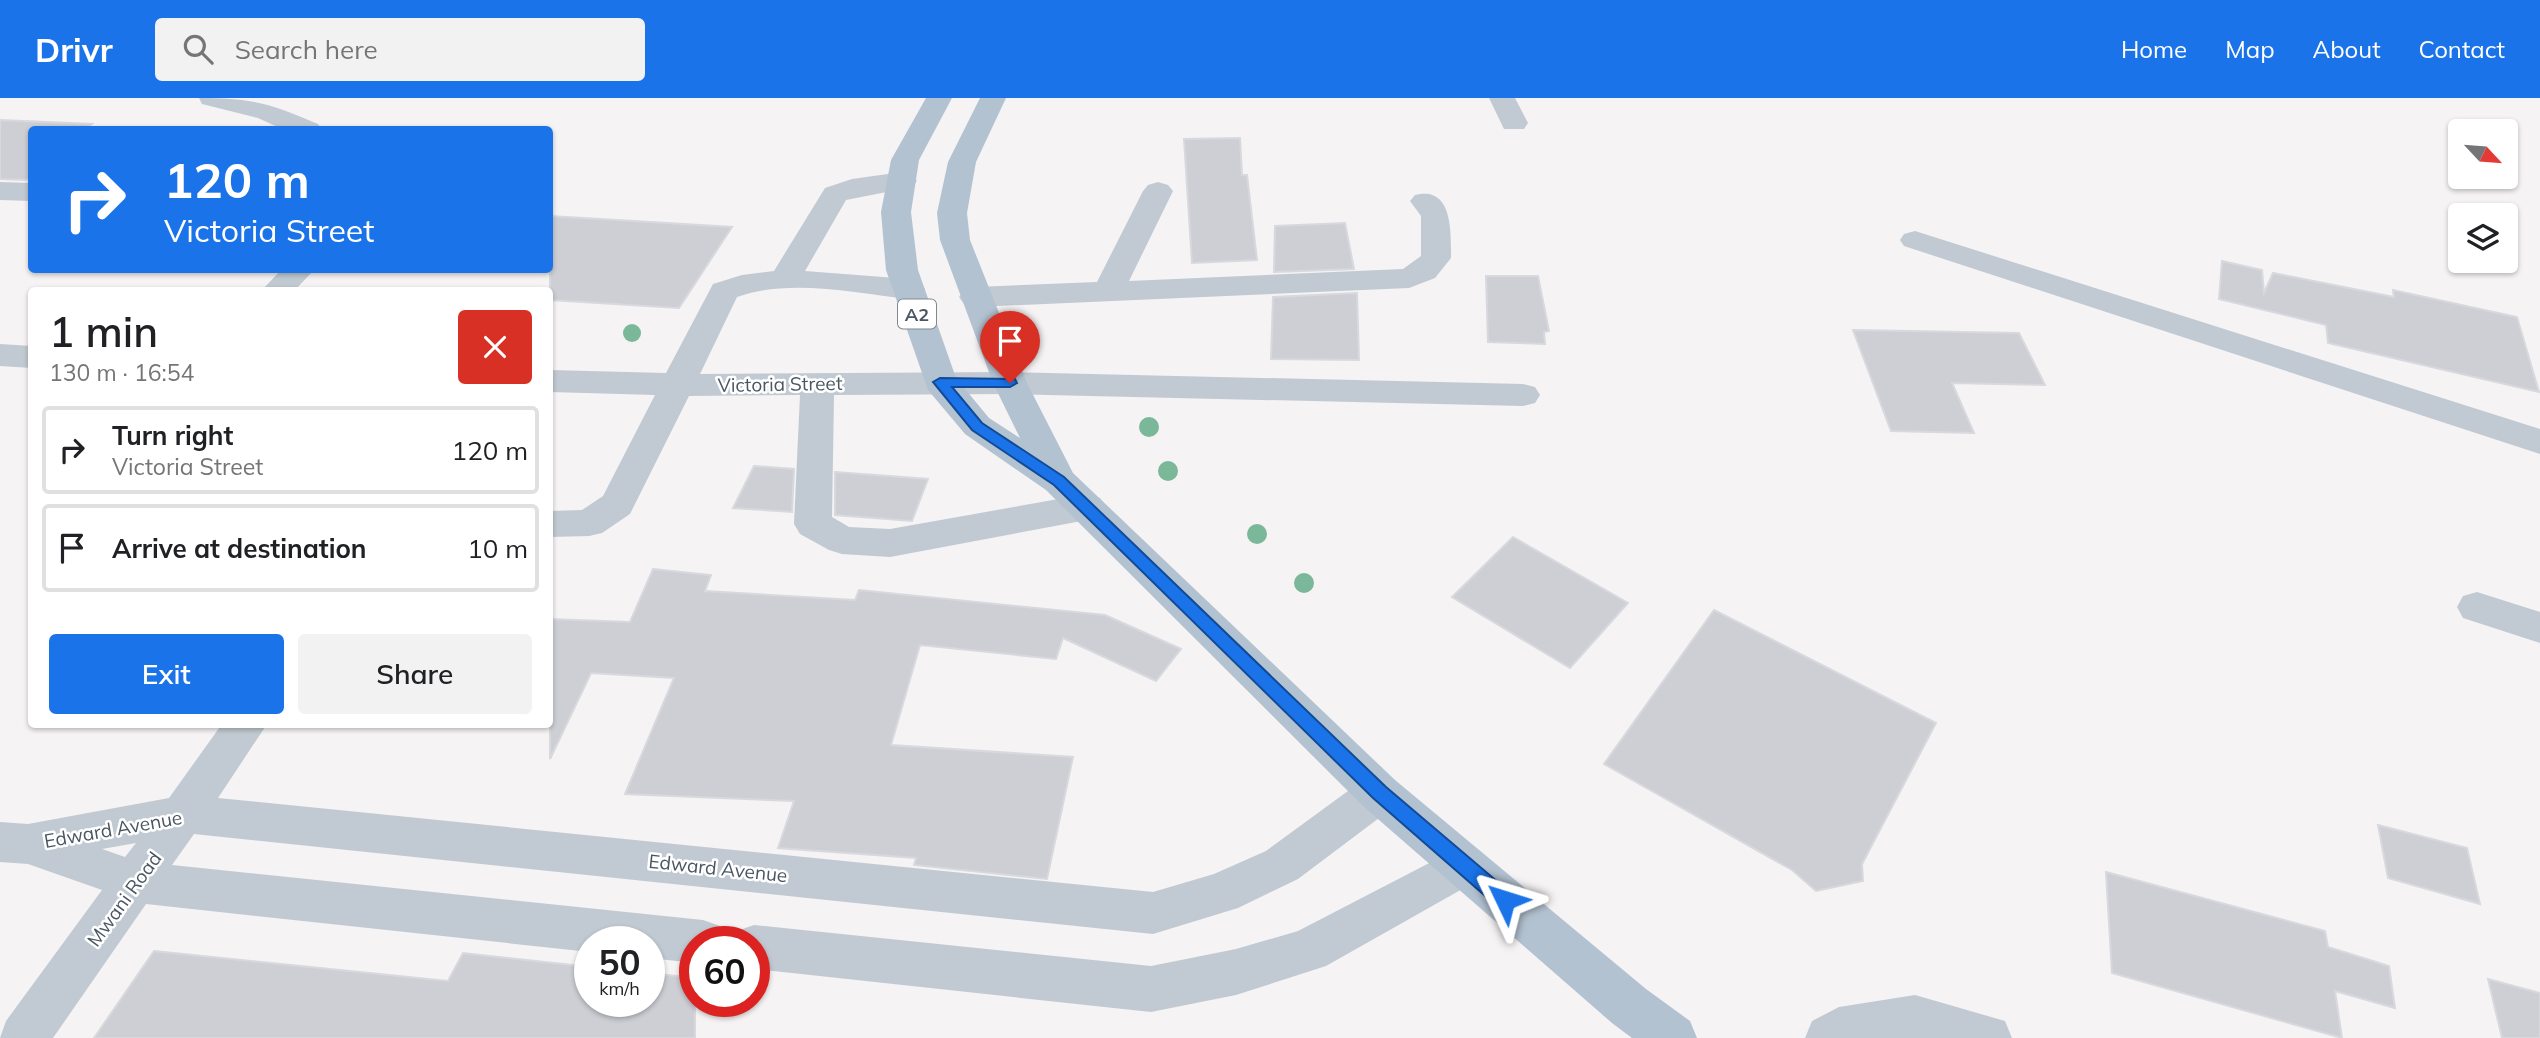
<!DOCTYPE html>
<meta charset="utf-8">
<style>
body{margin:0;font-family:Mulish,sans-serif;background:#f2f2f2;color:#202124;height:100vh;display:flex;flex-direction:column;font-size:26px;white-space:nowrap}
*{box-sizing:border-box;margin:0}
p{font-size:23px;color:#757577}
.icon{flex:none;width:38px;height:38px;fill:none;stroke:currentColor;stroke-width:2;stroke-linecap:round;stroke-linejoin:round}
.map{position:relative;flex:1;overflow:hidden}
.side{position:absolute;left:28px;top:189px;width:525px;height:441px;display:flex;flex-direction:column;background:#fff;border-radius:7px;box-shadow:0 2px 5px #0004}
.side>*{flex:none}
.banner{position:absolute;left:28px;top:28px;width:525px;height:147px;border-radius:7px;box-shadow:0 2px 5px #0004;background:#1a73e8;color:#fff;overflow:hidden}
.needle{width:46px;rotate:116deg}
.tools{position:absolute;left:2448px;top:21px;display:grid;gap:14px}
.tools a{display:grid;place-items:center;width:70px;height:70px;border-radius:7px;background:#fff;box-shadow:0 2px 5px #0004;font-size:35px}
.speed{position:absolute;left:574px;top:828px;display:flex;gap:14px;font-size:35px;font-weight:700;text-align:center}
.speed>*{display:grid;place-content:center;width:91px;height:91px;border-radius:50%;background:#fff;box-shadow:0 2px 5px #0004;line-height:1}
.speed small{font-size:18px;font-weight:400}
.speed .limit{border:10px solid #d22;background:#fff;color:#111}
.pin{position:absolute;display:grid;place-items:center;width:60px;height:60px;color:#fff;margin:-72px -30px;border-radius:50% 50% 50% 0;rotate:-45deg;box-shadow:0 0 7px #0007}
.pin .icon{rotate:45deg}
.me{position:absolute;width:77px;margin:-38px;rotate:311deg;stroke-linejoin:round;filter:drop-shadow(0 0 5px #0008)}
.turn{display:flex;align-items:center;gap:24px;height:147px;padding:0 21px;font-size:32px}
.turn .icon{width:91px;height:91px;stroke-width:2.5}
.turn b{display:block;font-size:49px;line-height:60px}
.round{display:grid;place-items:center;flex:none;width:74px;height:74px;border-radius:7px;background:#f2f2f2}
.summary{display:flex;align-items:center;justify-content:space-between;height:119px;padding:0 21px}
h1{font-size:42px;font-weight:600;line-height:52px}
.primary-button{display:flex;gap:14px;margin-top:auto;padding:14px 21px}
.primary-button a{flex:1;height:80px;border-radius:7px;background:#1a73e8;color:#fff;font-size:28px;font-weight:600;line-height:80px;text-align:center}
.primary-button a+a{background:#f2f2f2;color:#202124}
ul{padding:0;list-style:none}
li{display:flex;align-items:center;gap:21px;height:88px;margin:0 14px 10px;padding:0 7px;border:4px solid #e0e0e0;border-radius:7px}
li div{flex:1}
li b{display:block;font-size:26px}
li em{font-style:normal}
header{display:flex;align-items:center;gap:42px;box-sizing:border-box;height:98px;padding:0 35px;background:#1a73e8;color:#fff}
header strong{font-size:33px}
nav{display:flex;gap:38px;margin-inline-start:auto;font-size:24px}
.search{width:490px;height:63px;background:#f2f2f2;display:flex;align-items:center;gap:18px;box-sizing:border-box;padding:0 24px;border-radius:7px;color:#757577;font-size:26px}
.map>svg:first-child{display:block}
.building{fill:#cdcfd5;stroke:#d7d9de;stroke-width:2}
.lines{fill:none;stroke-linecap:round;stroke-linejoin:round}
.minor{fill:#c1cad2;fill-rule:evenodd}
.major{fill:#b3c2d1;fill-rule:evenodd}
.tree{fill:#7bb799}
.route{fill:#1a73e8;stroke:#114b97;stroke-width:2}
.labels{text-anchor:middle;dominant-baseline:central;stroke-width:5;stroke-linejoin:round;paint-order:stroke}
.shield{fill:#fff;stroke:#808990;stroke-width:2}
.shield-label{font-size:18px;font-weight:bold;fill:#4a5661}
.street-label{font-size:19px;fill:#4a5661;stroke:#fff}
</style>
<header>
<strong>Drivr</strong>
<div class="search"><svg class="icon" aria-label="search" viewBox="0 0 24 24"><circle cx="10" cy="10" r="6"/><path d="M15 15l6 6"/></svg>Search here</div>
<nav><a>Home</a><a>Map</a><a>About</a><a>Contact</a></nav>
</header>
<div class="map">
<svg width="2540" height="940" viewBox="0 0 2540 940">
<rect width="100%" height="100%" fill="#f5f3f3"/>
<path class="building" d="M0,22L92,26L85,32H32V78L26,82L0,81Z
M1240,40L1242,77H1247L1257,162L1192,165L1184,41Z
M550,118L732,129L679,210L550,202Z
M1345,125L1354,171L1274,174L1275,128Z
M2222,163L2262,172L2264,195L2273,175L2394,199L2393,192L2517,219L2539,294L2328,245L2326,227L2219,201Z
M1486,178H1538L1549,233L1544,234L1545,246L1488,244Z
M1357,195L1359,262L1271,261L1273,199Z
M1853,232L2019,235L2045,287L1952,285L1974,335L1891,333Z
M754,368L794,371L792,414L733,410Z
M835,374L928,381L912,423L835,417Z
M1513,439L1628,505L1570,570L1452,499Z
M653,471L711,477L705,493L855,502L859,492L1105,517L1181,551L1156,583L1063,540L1056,561L920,547L891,647L1073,659L1047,781L914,767L916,760L778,750L794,703L625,696L674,580L591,575L550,661V521L630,524Z
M1714,512L1936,625L1862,766L1863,783L1816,793L1792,772L1604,666Z
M2378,727L2467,750L2480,806L2388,780Z
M2106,774L2325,833L2328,849L2389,868L2395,910L2335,893L2342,940L2112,875Z
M154,853L448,883L463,855L590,869V903H649V875L695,880V940H94Z
M2488,881L2540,895V940H2502Z"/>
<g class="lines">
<path class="minor" d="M199,0C251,0 270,5 318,26L322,32H284L258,20L202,6Z
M1489,0H1515L1528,25L1524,31H1504Z
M902,74L912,77L917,83L912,89L846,102L805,173L909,181L920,184L925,191L920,198L909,201C855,195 789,180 737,199L700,276L1010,274L1523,286L1535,289L1540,297L1535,305L1523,308L1010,296L834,297L832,419L849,429L890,431L1087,396L1100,400L1106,409L1100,418L1087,422L890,459L842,456L829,452L800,436L794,426L800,297L689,298L630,416L602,435L589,438L550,439V413L582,412L603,398L655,297L550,294V272L666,275L713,186L742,177L774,173L825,90L852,81Z
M0,84L32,85V103L0,102Z
M1158,84L1168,87L1173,93L1129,183L1403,171L1421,158V118L1410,103L1415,97C1453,87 1451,134 1451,160L1435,180L1409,190L975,209L964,206L959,199L964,192L975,189L1097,184L1143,93L1148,87Z
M1915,133L2540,331V356L1904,148L1900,142L1904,136Z
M281,172H314L295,192H262Z
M0,246L32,248V270L0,268Z
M2477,494L2540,514V545L2463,520L2457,509L2463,498Z
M222,626H267L218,700L1153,794L1214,776L1266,753L1363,682L1379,676L1395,682L1401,695L1395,708L1298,781L1238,810L1153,836L194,736L172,767L703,822L720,828L727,844H695V865L649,860V844H590V854L146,806L53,940H0L6,923L102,792L28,766L0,764V724L28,726L169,700ZM136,745L125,759L102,751Z
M1464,747L1480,753L1487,767L1480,781L1326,868L1236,897L1151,914L754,871V844H733L737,833L754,827L1151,868L1236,851L1298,833Z
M1915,897L2005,923L2012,940H1805L1812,923L1839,909Z"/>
<path class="major" d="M926,0H952L919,62L911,114L918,172L956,280L989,320L1020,340L993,285L940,142L937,115L948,64L980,0H1006L976,64L967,115L970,142L1027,285L1073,375L1395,682L1646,891L1690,923L1697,940H1632L1612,925L1363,708L1046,392L965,336L928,292L886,172L881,114L891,62Z"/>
</g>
<g class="tree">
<circle cx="632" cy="235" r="9"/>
<circle cx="1149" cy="329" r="10"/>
<circle cx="1168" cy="373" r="10"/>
<circle cx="1257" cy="436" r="10"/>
<circle cx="1304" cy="485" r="10"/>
</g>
<path class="route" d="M940,280L1015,281L1017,285L1010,289H952L982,325L1064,379L1386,689L1512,796L1514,802L1512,809L1505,811L1498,809L1373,700L1054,387L972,332L933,284Z"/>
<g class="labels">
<rect class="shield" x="898" y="201.5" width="38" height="29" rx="5"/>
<g class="shield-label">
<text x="917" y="216">A2</text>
</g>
<g class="street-label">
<text transform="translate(780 286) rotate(-1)">Victoria Street</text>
<text transform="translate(113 731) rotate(-10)">Edward Avenue</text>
<text transform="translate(718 770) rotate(6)">Edward Avenue</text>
<text transform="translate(124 801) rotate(-54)">Mwani Road</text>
</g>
</g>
</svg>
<div class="tools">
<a><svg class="needle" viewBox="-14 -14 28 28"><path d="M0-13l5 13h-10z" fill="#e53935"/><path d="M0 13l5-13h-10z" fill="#757577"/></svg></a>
<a><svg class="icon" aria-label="layers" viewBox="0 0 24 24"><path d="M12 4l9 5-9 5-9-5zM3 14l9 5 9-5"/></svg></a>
</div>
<div class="speed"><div>50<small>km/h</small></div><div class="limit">60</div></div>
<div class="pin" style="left:1010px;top:285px;background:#d93025"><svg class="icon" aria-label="arrive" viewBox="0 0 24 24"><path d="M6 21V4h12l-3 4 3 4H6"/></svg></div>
<svg class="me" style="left:1505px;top:802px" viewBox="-20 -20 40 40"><path d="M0-17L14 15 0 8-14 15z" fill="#1a73e8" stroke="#fff" stroke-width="4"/></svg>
<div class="banner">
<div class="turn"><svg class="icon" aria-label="right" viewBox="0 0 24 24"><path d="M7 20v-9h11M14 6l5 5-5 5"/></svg><div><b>120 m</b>Victoria Street</div></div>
</div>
<section class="side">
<div class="summary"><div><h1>1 min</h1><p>130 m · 16:54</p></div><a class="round" style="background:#d93025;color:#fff"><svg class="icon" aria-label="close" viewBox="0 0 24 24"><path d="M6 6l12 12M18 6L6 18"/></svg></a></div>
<ul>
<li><svg class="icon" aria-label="right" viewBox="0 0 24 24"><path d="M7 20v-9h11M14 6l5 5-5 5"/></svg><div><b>Turn right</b><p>Victoria Street</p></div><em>120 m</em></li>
<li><svg class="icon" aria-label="arrive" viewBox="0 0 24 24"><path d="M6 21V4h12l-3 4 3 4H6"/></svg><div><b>Arrive at destination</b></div><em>10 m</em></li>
</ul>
<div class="primary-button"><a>Exit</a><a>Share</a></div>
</section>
</div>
